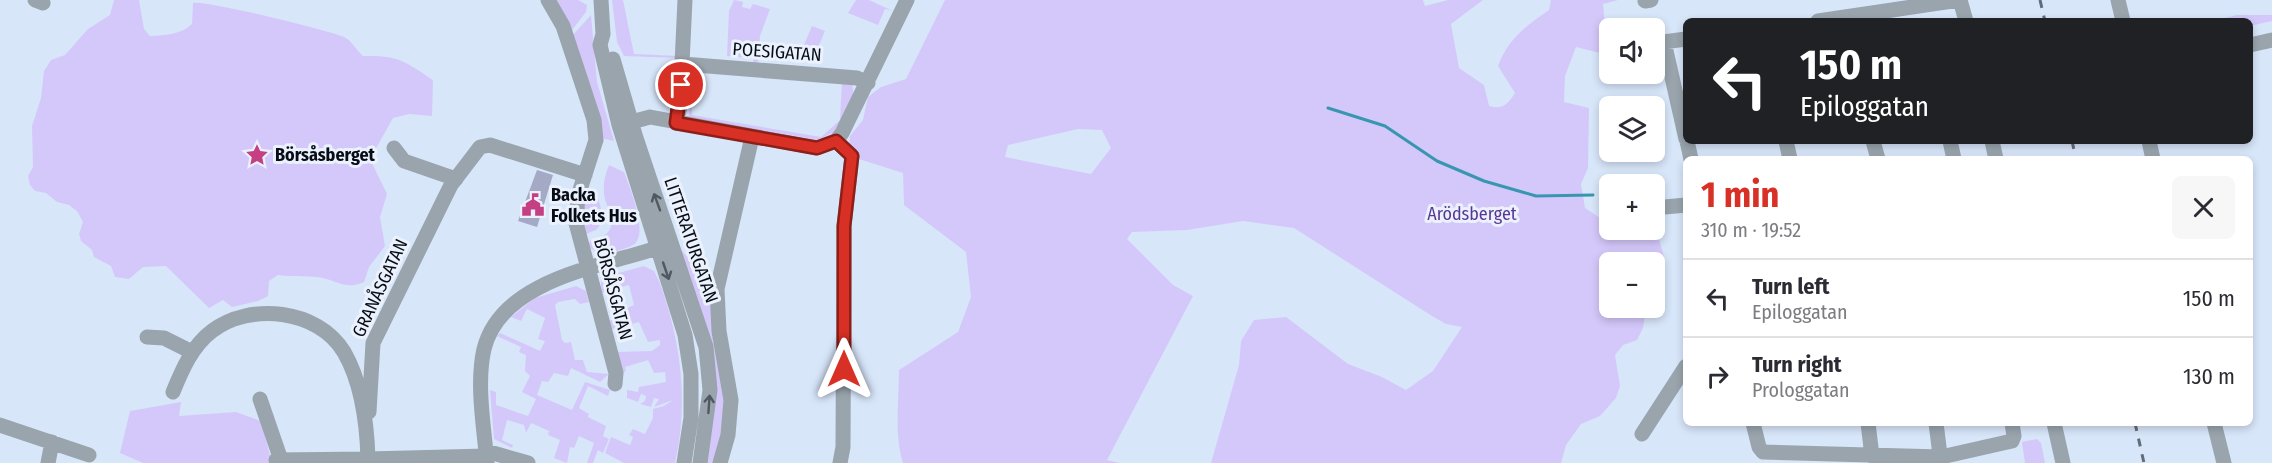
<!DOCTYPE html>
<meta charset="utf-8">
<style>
body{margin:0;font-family:"Fira Sans Condensed",sans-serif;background:#f7f7f7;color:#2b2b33;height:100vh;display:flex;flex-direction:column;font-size:22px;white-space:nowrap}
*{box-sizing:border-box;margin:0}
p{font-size:20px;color:#7c7c81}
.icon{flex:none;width:33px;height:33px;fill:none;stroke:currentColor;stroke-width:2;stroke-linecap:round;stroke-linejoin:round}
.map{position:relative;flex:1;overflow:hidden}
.panel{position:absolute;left:1683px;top:156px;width:570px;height:270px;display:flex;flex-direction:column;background:#fff;border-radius:9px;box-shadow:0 3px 9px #0003}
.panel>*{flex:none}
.guide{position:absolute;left:1683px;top:18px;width:570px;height:126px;border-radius:9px;box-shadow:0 3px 9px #0003;background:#202124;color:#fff;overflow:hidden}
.controls{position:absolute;left:1599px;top:18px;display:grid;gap:12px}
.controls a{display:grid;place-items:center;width:66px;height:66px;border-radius:9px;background:#fff;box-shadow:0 3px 9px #0003;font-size:30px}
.pin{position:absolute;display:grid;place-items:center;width:51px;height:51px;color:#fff;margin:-26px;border:3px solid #fff;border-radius:50%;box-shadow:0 2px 6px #0007}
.me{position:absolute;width:66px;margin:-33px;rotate:0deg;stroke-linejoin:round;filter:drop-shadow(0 0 4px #0008)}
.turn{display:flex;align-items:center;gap:21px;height:126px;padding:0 18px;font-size:27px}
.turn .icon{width:78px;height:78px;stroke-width:2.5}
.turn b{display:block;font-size:42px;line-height:51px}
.round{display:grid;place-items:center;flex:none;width:63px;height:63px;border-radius:9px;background:#f7f7f7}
.summary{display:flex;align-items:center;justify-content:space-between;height:102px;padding:0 18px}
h1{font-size:36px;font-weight:700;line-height:45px;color:#d93025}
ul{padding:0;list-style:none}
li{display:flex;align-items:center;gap:18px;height:78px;padding:0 18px;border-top:2px solid #e1e1e2}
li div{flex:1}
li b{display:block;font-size:22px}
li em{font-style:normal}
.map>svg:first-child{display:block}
.green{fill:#d4c8fa;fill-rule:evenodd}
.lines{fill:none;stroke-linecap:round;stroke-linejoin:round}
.stream{stroke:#3996b0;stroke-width:3}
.building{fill:#a4a9c5}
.minor{stroke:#99a4ad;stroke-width:15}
.rail{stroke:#636c79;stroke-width:3;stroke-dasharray:8 8;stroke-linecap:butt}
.oneway{stroke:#505861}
.route-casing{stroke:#8d1f18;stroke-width:15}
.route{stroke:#d93025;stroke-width:10}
.labels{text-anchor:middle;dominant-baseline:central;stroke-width:6;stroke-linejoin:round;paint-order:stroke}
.street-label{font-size:18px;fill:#080d15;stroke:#ebf2fd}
.poi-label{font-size:18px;font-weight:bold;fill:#080d15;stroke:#ebf2fd;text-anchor:start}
.park-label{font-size:18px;fill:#593795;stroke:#ebf2fd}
</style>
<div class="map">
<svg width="2272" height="463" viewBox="0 0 2272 463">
<rect width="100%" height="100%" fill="#d8e6fa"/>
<path class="green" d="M114,0H139L144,29L150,36C166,35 180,35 192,24L193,3C204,0 324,29 344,37C351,40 357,51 363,56C398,55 405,61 433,80L432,116L409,114L393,118L370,159L387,194L380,217L385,246L369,267L364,282C344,291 336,279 317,277C304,276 291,277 278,275L269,281L268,296L258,301L232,307L223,300L209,308L166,266L143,267L129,279L115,277L111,266L94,257L92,250L81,241L79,234L83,222L77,211L69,205L57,202L46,193L35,191L30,185L28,176L33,167L32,126L41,98L44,71L51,60L65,55L88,29L110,15Z
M555,0H578L587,5L586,12L572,30Z
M612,0H623L634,54L678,56L680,58L624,56L617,42Z
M734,0L743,2L742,7L750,9L753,4L770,9L760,36L758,63L753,66V58L727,56L729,11Z
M856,0H869L893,11L885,9L878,25L848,13Z
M945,0H1423L1425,6L1448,0H1483L1451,24L1459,68L1484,85L1489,106C1503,110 1508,104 1515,93L1498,66C1508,39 1526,26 1549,10L1551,0H1618L1603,4L1607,45L1600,53L1576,47L1565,76L1564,102L1589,108L1588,168L1581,184L1585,208L1609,224L1610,230H1654L1655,225L1665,260L1610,262V308H1646L1643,328L1637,340L1623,345L1615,355L1620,386L1616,398L1600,416L1581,424L1566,445L1561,463H1211L1239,365L1241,341L1254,320L1286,317L1348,364L1382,377L1406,390L1433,371L1462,327L1446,324L1432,316L1294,228L1243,221L1187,230L1132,232L1127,239L1173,285L1193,296L1107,460L1120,463H903C894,434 899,400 899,370L958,332L971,297L966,252L904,205L903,173L859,159L849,147L850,136L863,120L868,97L881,87L906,79ZM1078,129L1102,130L1111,148L1091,174L1005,157L1008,145Z
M591,15L597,82L614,141L601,138L571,37Z
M2237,15H2272V21L2250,26V21H2212Z
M812,26L825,31L817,50L798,59Z
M691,76H700V78H692V115L821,137L840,120L842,81L852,84L854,97L833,133L817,140L689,117Z
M609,165L624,172C629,186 650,235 633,245C624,250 611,252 601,254L588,247L590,241C595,239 604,237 608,232C617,222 605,205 604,194C603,183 605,175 609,165Z
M587,187L597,194L604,220L596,230L586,234L581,226Z
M669,214L681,250L704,275L712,297L725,406L717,463H706L714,405Z
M644,266L654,271L660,283C681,343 689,401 675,463H624L605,453L611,437L630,445L633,437L629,435L633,429L645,434L653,418V409L664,406L673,400L654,407L659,399L654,398L651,407L640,404L645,401L646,396L641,394L638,402L627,398V390L638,392L639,387L666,382L665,372L654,373L648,360L625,367L626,371L622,373L615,352L652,351L660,345V340L648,342L639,322L609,330L607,321L616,319L614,314L634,305L629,285L601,293V281L604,277Z
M576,286L586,291L589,302L580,304L575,299L558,302L555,305L562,340L565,343L571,342L575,360H583L587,372L609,374L600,382L571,368L568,376L554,373L548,382L542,381L537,395L572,410L585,382L610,390L608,396L588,386L579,408L589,414L588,417L606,426L603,436L609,439L603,453L598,450L593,463H587L594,443L579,436L574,448L570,447L567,463L554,458L560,440L548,435L549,431L531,423L526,433L524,425L507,420L502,440L513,445L512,448L494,439L490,390L496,392V405L528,416L536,399L522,392L530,376L525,371L526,355L519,352L521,347L497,336L500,333L540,351L545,341L538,339L545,318L527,309L521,321L511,317L535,298Z
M181,402L179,416L236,412L261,421L272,463H143L120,453L130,411Z
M2037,439L2041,443L2045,463H2025L2022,442Z"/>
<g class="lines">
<path class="stream" d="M1328,108L1385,126L1437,161L1484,181L1536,196L1593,195"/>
</g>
<path class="building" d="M537,170L553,175L537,227L518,221Z"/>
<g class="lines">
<path class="minor" d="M35,0L43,3
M548,0L563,26L594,120L596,140L578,196L576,223L616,373L615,384
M601,0L603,34L600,45L619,125L685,335L691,374V418L684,463
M1960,0L1966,21
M2118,0L2123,21
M1645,1L1651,0
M1818,21L1959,0
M1664,42L1686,139
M1656,43L1686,39
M2250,45L2272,40
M613,59L636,138L706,347L710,390L700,463
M683,64L857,78L868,83
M676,123L680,106L685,0
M624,124L650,117L817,148L836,141L842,133L907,0
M836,141L852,156L844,226L843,447L840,463
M1687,141L1691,159
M1786,141L1790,159
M1873,141L1878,159
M1950,141L1954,159
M1992,141L1996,159
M2149,141L2153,159
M394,148L404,161L456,179
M1654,208L1686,205
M147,337L164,338L192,352
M173,392C182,370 192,346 212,331C250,302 318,309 344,352C362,383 367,423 368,459L486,456
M260,399L281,460
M369,412L373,343L451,185L480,147L490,145L585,175
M1753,423L1759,447L1763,452L1941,457L2012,441L2014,436L2012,423
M1868,423L1872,456
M1936,423L1941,463
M2054,423L2063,463
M2214,423L2224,463
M0,425L89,455
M1642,434L1686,366
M486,451L528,463
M276,460L368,459V463
M48,463L52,442
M487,463C484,427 476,384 484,349C502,277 608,266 666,245
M720,463L728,435L731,400L719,331L717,289L752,137"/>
<path class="rail" d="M2040,0L2045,21
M2072,141L2076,159
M2135,423L2144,463"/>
</g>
<defs><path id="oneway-shaft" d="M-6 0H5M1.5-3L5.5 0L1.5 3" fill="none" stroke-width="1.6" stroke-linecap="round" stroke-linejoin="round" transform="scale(1.5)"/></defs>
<g class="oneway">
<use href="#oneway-shaft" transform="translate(657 202) rotate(-110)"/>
<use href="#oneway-shaft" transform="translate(666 271) rotate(71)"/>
<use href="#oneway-shaft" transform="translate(709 404) rotate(-86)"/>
</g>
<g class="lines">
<g class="route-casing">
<path id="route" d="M681,85L676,123L817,148L836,141L852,156L844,226V369"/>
</g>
<use href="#route" class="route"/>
</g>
<defs>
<g id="sight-bare" transform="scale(1.8)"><path d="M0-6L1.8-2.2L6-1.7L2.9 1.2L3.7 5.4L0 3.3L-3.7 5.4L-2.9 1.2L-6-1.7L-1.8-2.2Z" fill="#c54082" stroke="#ebf2fd" stroke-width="2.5" paint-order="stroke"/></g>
<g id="civic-bare" transform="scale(1.8)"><path d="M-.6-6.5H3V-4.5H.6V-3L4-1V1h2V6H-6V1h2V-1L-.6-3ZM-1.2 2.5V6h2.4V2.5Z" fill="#c54082" stroke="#ebf2fd" stroke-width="2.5" paint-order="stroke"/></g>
</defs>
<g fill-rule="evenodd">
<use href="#sight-bare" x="257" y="155"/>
<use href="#civic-bare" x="533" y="205"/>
</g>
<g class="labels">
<g class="street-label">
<text transform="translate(777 52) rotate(4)">POESIGATAN</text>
<text transform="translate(691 240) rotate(71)">LITTERATURGATAN</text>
<text transform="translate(380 288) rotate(-65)">GRANÅSGATAN</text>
<text transform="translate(613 289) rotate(75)">BÖRSÅSGATAN</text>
</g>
<g class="poi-label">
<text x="275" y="155">Börsåsberget</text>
<text x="551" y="195">Backa<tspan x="551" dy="21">Folkets Hus</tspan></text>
</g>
<g class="park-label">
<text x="1472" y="214">Arödsberget</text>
</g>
</g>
</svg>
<div class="controls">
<a><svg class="icon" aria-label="sound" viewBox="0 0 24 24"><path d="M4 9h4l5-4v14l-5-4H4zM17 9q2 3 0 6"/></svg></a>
<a><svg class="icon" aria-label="layers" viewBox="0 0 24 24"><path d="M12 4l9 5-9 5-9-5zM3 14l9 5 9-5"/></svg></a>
<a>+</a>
<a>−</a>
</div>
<div class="pin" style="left:681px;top:85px;background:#d93025"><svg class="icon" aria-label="arrive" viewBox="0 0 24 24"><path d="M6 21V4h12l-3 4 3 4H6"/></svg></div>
<svg class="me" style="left:844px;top:369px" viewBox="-20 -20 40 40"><path d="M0-17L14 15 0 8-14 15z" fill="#d93025" stroke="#fff" stroke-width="4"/></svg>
<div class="guide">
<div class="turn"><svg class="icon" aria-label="left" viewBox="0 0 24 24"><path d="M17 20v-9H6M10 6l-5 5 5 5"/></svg><div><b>150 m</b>Epiloggatan</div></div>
</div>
<section class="panel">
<div class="summary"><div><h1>1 min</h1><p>310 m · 19:52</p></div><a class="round"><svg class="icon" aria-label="close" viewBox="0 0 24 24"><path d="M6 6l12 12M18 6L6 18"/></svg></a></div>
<ul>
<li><svg class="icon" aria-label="left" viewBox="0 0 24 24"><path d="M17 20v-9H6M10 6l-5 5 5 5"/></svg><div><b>Turn left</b><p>Epiloggatan</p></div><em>150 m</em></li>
<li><svg class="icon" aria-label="right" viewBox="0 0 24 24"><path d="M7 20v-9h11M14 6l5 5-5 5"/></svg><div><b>Turn right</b><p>Prologgatan</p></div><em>130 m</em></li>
</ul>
</section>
</div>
